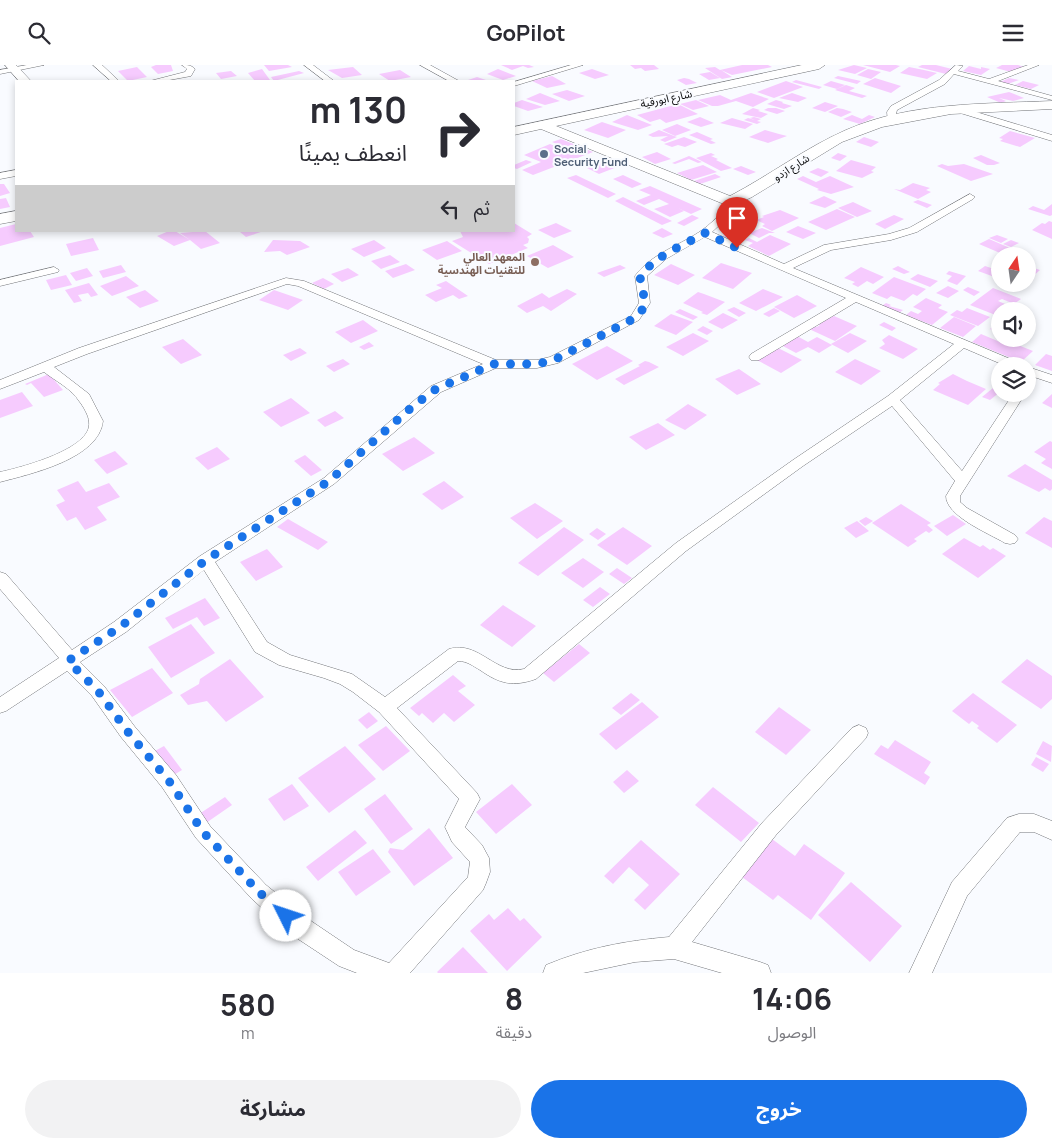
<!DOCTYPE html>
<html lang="ar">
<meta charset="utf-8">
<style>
body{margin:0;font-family:Manrope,"Noto Sans Arabic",sans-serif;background:#f2f2f3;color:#2b2b33;direction:rtl;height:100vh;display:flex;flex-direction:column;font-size:19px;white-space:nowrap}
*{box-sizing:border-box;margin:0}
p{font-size:16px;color:#7c7c81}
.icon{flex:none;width:28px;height:28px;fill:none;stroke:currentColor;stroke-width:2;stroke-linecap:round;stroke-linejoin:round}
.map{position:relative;height:908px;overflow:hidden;direction:ltr}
.details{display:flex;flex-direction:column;background:#fff;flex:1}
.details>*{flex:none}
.banner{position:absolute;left:15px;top:15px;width:500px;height:152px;border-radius:0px;box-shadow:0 2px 8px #0003;direction:rtl;background:#fff;color:#2b2b33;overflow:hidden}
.needle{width:32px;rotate:13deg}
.buttons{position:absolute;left:991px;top:182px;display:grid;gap:10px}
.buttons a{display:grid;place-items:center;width:45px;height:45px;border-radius:50%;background:#fff;box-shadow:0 2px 8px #0003;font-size:25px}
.pin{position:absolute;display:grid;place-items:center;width:42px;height:42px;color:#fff;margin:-51px -21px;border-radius:50% 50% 50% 0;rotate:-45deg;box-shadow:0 0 5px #0007}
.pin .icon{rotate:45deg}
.me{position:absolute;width:55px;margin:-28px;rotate:311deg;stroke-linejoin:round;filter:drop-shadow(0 0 4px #0008)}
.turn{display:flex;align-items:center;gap:18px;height:105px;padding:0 25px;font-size:22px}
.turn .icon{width:65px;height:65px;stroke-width:2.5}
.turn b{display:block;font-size:35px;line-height:42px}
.then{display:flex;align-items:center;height:48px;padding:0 25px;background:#0003;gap:10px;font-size:19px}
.eta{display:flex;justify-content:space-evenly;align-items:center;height:85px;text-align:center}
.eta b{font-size:30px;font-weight:700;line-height:35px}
.primary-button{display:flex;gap:10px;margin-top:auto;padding:10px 25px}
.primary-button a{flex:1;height:58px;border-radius:30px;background:#1a73e8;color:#fff;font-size:20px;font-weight:700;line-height:58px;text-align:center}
.primary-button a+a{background:#f2f2f3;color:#2b2b33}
header{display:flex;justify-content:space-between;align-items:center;height:65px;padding:0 25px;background:#fff;font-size:22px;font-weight:700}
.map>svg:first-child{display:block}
.building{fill:#f6cbfe}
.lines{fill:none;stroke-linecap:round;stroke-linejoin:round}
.street-casing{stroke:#737579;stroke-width:1}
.secondary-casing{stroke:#737579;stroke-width:1}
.primary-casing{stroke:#737579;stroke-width:1}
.street{fill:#fff;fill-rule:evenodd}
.secondary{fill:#fff;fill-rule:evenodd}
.primary{fill:#fff;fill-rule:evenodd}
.route{stroke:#1a73e8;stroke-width:9;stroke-dasharray:0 16.2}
.service-dot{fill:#5c6f8a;stroke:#f9fbff;stroke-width:2}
.education-dot{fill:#8d6e63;stroke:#f9fbff;stroke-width:2}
.labels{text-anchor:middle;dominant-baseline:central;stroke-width:4;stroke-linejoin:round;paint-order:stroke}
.far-street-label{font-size:11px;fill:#0b0c0d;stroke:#f9fbff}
.far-service-label{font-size:11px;font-weight:bold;fill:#4e5e75;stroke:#f9fbff;text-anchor:start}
.far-education-label{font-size:11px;font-weight:bold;fill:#785e54;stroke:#f9fbff;text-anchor:end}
</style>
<header><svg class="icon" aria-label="menu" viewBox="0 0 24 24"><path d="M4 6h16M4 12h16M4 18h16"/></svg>GoPilot<svg class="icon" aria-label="search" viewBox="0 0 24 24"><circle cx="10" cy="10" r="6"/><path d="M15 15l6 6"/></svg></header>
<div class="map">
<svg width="1052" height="908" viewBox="0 0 1052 908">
<rect width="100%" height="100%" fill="#f9fbff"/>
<path class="building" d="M156,0H171L173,6L158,9L151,2Z
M264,0H288L292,2L269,6Z
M501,0H529L534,2L528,3L523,1L512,5Z
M630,0H654L659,4L645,6L641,3L635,4Z
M742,0H768L772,2L732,10L721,5L732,12L722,14L705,3L715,2L720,5Z
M854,0L867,3L855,9L838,5Z
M863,0H896L900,1L890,7Z
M922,0H936L952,4L946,9L918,2Z
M1002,0H1018L1024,2L1011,7L996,3Z
M969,1L981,4V2L990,4L981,10L963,6Z
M137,2L147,12L128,16L118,6Z
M353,2L362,10L342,13L328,5Z
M909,2L924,5L937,8L927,14L900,8Z
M262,4L270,15L255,16L248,8Z
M498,4L516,11L503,15L487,9Z
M592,4L609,10L595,14L579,8Z
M868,4L881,7L871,14L857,10Z
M400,5L411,12L390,16L379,9Z
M231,6L237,11L221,14L216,8Z
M299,6L304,8L274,16L271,12Z
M710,7L720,13L709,15L699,9Z
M552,11L566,19L547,23L532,16Z
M838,11L861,16L857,19L834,13Z
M477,12L489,16H465Z
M684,13L689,14L697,18L686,20L677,15Z
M875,13L901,21L891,28L863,19Z
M1009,13L1019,15L1008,19L1000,17Z
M796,15L822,22L819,24L792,17Z
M786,16L803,22L774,33L757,27Z
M831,16L845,20L837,24L823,20Z
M1023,16L1039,20L1031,24L1015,20Z
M846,20L855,23L849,26L867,31L862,33L835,25Z
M567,25L585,31L569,36L552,29Z
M1009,27L1024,33L1013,36L999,33L1006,36L1001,38L987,32Z
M540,28L560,36L545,40L526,34Z
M751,28L769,34L753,42L736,36L718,41H712L698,35L720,30L731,35Z
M792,28L807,33L798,37L779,33Z
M522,35L543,42L528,46L514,41V38Z
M696,35L709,41L693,45L680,39Z
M776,35L783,37L782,38L792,41L784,44L767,39Z
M825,37L838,41L825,47L812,43Z
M678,39L698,49L666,58L660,54L650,57L637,50Z
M753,43L760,45L758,46L768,49L761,53L742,49Z
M768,43H776L785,46L777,49L764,45Z
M837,43L843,44L852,47L841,52L828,47Z
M627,50L652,60L638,65L612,57Z
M852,50L862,54L869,50L875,52L860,59L843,54Z
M700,52L714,58L701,62L687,57Z
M754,52L761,54L757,56L761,57L757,59L744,55L748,53L755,55L750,53Z
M732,53L753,59L745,64L720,58Z
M602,57L626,65L608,73L584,65Z
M677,59L691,65L675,71L662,65Z
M659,65L674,71L677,72L665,77L660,75L668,71L653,72L648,70Z
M765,65L779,69L787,71L768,78L749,72Z
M1010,66L1028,71L1035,73L1020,82L1000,76L1003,74L999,73Z
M697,67L713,74L710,75L716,78L711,79L689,70Z
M684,72L697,77L685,82L678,80L672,82L664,79Z
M864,72L879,77L871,82L856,77Z
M561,74L593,87L533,110L522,105L541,97L524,90L550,79L567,86L559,90L572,85L552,77Z
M657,87L671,94L655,99L642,92Z
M711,88L715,90L711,91L718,94L716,95L732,103L721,106L696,93Z
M838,88L847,91L840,96L831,93Z
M981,90L1000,98L994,100H987L973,93Z
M689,91L702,97L698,98L689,94L675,99L672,98Z
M600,94L617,102L599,109L581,100Z
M526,95L532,97L517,104L514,103V100Z
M851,95L876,102L871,106L874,107L862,113L836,106Z
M942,99L948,101L964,99L993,109L971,116L937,101Z
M703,100L717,107L691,115L677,108Z
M741,101L756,107L748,110L733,104Z
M818,103L829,107L821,112L809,107Z
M715,109L721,112L700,119L694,116Z
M576,110L616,129L608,133L567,113Z
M623,110L642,119L632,123L613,114Z
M803,111L816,117L830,111L854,122L831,129L817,125L819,124L797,114Z
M913,118L930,123L926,125L931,127L918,134L894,124L900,125Z
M0,119H4L10,128L0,131Z
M650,121L702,144L691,149L678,143L684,146L670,152L654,144L669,139L659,134L644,140L636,136L651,130L639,125Z
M824,131L837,137L825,143L809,138Z
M623,132L672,156L662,160L615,136Z
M6,133L10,142L0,144V134Z
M918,135L932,140L927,143L913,137Z
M853,137L872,146L857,152L838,143Z
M1052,139V150L1050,151L1028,144L1033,141L1044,145Z
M837,144L855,152L826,165L808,157Z
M780,145L799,153L772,166L762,161L765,159L756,155L764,152L762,151Z
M692,150L699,153L684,161L677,158Z
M894,150L904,154L885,164L875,159Z
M742,151L758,158L740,166L724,159L734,153Z
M1049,156L1052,157V174L1032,165L1042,158L1045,159Z
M514,158L532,169L527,172L529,174L528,178L523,180L528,183L489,199L452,176L463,172L460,166H514Z
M556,158L572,166L554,173L538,165Z
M16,159V166H30L34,172L0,181V163Z
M798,161L816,168L803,174L786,167Z
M662,163L673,169L663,173L652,168Z
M762,163L775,168H769L759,173L749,168Z
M169,166H175L190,175L180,168L205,166L220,178L201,184L190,175L174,181L157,171Z
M264,166L246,172L240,167L242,166Z
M732,167L741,171L740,173L745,175L734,176L723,171Z
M770,170L791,179L769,191L748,181L753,178L745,175L749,173L757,177Z
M997,170L1008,174L1001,178L989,173Z
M93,173L99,185L71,191L66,179Z
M989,174L1010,183L1000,188L979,179Z
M273,175L300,176L310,182L287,190L280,186L264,187Z
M374,175L386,183L364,192L351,184Z
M1011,175L1019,178L1011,182L1003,179Z
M447,176L462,186L437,195L422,185Z
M553,180L574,192L548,203L527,191Z
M390,190L400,197L381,204L371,196Z
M721,198L752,208L733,224L702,213Z
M406,199L415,205L393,213L385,206Z
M671,199L695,210L678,220L654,210Z
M121,200L126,207L103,213L99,206Z
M620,200L626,203L604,212L597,208Z
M898,201L910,207L904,209L892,204Z
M985,201L1000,206V214L978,206Z
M1028,201L1040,205L1029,215H1028Z
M861,202L884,212L873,219L867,216L858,222L852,219L855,217L844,213Z
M87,203L93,211L76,216L70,208Z
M348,203L359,210L342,217L331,209Z
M949,206L966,211L957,220L947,216L952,211L946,209Z
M918,209L938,216L930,222L910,214Z
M66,210L72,220L51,225L46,215Z
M126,211L139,221L112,231L100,221Z
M894,212L926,224L917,231L913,229L904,236L891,231L887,234L872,228Z
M323,213L334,219L324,224L312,218Z
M446,216L468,231L459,234L453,230L436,237L425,230L442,223L436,220Z
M89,218L98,230L91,232L88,228L78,230L82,236L74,238L65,225Z
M948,221L959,226L948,233L936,228Z
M968,222L980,227L974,231L963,225Z
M993,223L1021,234L1014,239L1002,234L998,236L1010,241L1004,246H1000L998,251L970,240Z
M567,224L577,229L551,246L543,241L527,248L517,241L542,228L549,233Z
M763,224L783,232L756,246L739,238Z
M145,225L159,236L140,243L126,232Z
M274,225L303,235L288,245L259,235Z
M698,227L704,229L725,237L707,250L701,248L703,247L683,238Z
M797,230L817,241L794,253L774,242Z
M926,233L942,240L938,243L948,247L932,260L906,250L911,246L918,249L922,246L913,242Z
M886,238L891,240L889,241L903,245L899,248L882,241Z
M734,242L746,248L739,252L727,245Z
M774,243L780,246L769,252L763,249Z
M967,243L990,252L978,261L950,250L957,245L962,247Z
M680,244L698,252L693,255L675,247Z
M723,248L738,255L722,264L708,257Z
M671,249L693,257L676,270L654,261Z
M834,251L857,261L835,276L809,264L814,261L817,262L820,260L817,259Z
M954,252L976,261L963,272L940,263Z
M363,255L378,266L351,278L335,267Z
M1000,255V268L990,264Z
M884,257L896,263L892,266L879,260Z
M703,261L713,266L707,270L697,265Z
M693,268L709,276L683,291L666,282Z
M850,268L867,276L848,288L831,279Z
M981,269L1000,277L1003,274L1033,286L1021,297L972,277Z
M889,270L918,284L903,294L879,283L885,279L882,275Z
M797,271L808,277L817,272L832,280L819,288L808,282L796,288L781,280Z
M183,274L202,290L181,299L162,282Z
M369,277L374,281L364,285L359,282Z
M607,281L633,296L597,315L572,299Z
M776,282L802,295L781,308L755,294Z
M300,283L307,288L291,296L283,290Z
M1046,289L1052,291V306L1035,300Z
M343,294L350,299L334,307L326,301Z
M855,294L881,306L861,320L835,307Z
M645,296L649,297L659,302L624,320L615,314L640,301L638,300Z
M739,304L761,319L737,330L715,314Z
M49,309L63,325L44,332L31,318L27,320L25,319Z
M953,309L967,316L986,324L968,340L933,325L940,319L938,318Z
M993,323L1000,327L990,335L982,332Z
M22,327L33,341L0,353V335Z
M1052,329V343L1042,338Z
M291,333L310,348L281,362L263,347Z
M688,339L707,350L685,365L665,355Z
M335,346L344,353L325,362L317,355Z
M658,358L675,370L646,385L629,372Z
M414,372L435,388L403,406L382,389Z
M1050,376L1052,377V404L1041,398L1046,394L1034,387Z
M217,382L230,394L208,405L195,393Z
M115,386L128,399L107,409L94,395Z
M305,390L322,405L311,411L294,396Z
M1025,399L1052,415V424L1050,426L1045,423L1039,427L1007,411Z
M78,416L86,427L109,418L120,432L97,442L107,455L85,465L76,452L67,456L56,440L65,436L57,425Z
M444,416L464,432L442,445L422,429Z
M535,438L563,456L537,474L510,453Z
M901,439L931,458L927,460L933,465L929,468L926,466L914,474L917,476L908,482L872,458Z
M953,450L966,459L947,471L934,461Z
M866,452L873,456L865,461L859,456Z
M1044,452L1052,456V483L1025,468Z
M288,454L328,477L318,485L277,462Z
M857,456L869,466L856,473L844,463Z
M564,462L584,475L538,511L518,498Z
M623,462L652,481L627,500L597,480Z
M597,463L606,469L598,475L589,469Z
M964,473L980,482L983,480L990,485L993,483L1006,491L978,513L942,489Z
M267,484L283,502L256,516L240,497Z
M583,493L604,507L583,523L561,508Z
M617,503L632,513L624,519L609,509Z
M600,522L610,529L593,542L583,535Z
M205,533L220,553L204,561L197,552L173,564L165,553Z
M503,540L536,561L512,582L480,560Z
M191,559L215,588L171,613L148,582Z
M579,579L590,588L554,617L543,608Z
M230,594L264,632L226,657L207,636L188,640L180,630L199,619L200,614Z
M1027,594L1052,611V634L1041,644L1001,617Z
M152,603L173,628L132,652L110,625Z
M453,610L466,621L458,626L475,640L454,657L444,648L433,658L422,648L419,651L410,643Z
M631,628L640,635L621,650L612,643Z
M973,628L1017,660L997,678L977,663L979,661L972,656L969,659L952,646Z
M642,637L659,652L616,685L599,669Z
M779,642L811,665L786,690L755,667Z
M369,647L378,656L367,664L358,655Z
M386,661L410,686L383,706L358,680Z
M895,675L931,697L924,708L930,712L925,720L874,689L881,680L888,684Z
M1043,676L1052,681L1051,697L1036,689Z
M164,681L182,705L172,711L153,687Z
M345,681L376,714L329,748L298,713Z
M1036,692L1049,699L1043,707L1031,700Z
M627,705L639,716L624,728L613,717Z
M292,719L309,741L284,756L268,734Z
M512,719L532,740L496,769L476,747Z
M713,722L759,758L741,777L695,740Z
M385,729L413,764L391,779L364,744Z
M225,732L232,740L206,758L199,749Z
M429,763L453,793L414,821L388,787L390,783L403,785Z
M355,765L367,778L318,816L306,802Z
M768,771L795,791L804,779L845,808L811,855L778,830L773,835L738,809Z
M641,775L680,809L645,845L634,835L649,820L629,802L613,819L604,811Z
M373,784L391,807L356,831L338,807Z
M851,817L902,861L870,897L818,850Z
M508,843L520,856L524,853L542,872L507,906L470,866L489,849L494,855Z
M463,882L488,908H438L437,907Z"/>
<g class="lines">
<g class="street-casing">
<path id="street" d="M27,0H44L0,9V5Z
M93,0H102L119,16H111Z
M182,0C188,0 191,0 195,4L191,11L164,16H150L185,7L187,4Z
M304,0H313L334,16H325Z
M420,0H430L459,16H449Z
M571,0H583L514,21V17Z
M956,0L963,1L958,6L989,14L1028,0H1039L998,16L1052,31V35L954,9L945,19L897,45L894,57H888L887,47L891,41L939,15Z
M957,43H963L1052,70V76L957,47Z
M16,105V111L0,114V108Z
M970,129L975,132L973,134L917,167L891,175L831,185L793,203L1020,298L1022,301H1006L964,283L900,335L962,406L1013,329H1025L960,431V437L967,443L1015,470L1018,474L1015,478L1010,479L1005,478C988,468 946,451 946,431L955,416L892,341L803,401L686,486L536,614C513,622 500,619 480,605C473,601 467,596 458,596L397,643L477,728L480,734L465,762L482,780L489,793L490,807L486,818L483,825L410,908H357L339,901L292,870L252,834L196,773L162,722L121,672L92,631L67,606L6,646L0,648V632L59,593L0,524V507L6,509L72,585L114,557L200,491L324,413L431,321L483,299L298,221L287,219L87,289L54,302L89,329L103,356C99,394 30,409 0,417V407C19,403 93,384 89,357C89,351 83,341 79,336C72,324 54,315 44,307L0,324V315L79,283L286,213L304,216L496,295H537L550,292L631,251L639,238L635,211C655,184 689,179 712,157C719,151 723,143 728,135L731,134L736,137L728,152L712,167L784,199L824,180L889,169L909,163ZM705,172L846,233L751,289L749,292L751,295H759L856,237L954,279L888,331L793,395L676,478L524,604C496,611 479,575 449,584L385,632L352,609L290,590L267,577L215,497L334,419L441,327L496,303H537L558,298L639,255L650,238L647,211L666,194ZM204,505L255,587L279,600L324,613L340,619L353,627L379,647L459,734L445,762L452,777L470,797L468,812L389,898L354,885L308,854L266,820L210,761L176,710L135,662L104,621L80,597L126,567Z
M54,202L59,205L58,207L0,221V215Z
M1028,302L1052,310V318L1028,310Z
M859,660L866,663L868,668L866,673L776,770L692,877L760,897L768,900L771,908H722L674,894L635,897L583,908H543L546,900C587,883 624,876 669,872L762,758L852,663Z
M1019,749H1034L1052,756V775L1034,767H1020L967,831L932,908H909L952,817L1007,753Z"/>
</g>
<g class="secondary-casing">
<path id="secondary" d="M5,0H16L31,16H19Z"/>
</g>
<g class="primary-casing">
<path id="primary" d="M802,0H825L819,4L556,61L730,131C770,110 805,83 846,65C910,37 984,39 1052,36V44L951,49L882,62L842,77L752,132L731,142L541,64L514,70V62Z
M16,146V156L0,159V149Z"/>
</g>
<use href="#street" class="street"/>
<use href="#secondary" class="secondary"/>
<use href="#primary" class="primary"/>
</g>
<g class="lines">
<path class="route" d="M286,851L259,827L203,767L169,716L128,667L98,626L68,596L120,562L206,495L329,416L412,342L436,324L494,299H537L554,295L635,253L642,245L645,237L640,212C654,191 684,180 705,168L737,183"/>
</g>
<circle class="service-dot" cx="544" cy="89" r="5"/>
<circle class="education-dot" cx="535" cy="197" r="5"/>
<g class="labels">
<g class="far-street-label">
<text transform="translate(666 33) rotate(-12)">شارع ابورقية</text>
<text transform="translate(791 102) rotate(-32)">شارع ازدو</text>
</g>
<g class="far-service-label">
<text x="554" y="83">Social<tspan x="554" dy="13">Security Fund</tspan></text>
</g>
<g class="far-education-label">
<text x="525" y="191">المعهد العالي<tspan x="525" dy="13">للتقنيات الهندسية</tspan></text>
</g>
</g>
</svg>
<div class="buttons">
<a><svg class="needle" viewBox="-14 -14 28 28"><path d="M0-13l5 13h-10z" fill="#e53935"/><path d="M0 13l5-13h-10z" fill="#7c7c81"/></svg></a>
<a><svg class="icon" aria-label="sound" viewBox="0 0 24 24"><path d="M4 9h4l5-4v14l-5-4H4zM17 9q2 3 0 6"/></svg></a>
<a><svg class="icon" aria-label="layers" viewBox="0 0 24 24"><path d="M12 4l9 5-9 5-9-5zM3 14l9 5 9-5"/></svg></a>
</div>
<div class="pin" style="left:737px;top:183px;background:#d93025"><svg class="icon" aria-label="arrive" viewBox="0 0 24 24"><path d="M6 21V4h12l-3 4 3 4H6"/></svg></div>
<svg class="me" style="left:286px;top:851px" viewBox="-20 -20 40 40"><circle r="19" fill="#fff"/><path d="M0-13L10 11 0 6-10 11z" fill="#1a73e8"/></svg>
<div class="banner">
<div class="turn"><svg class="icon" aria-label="right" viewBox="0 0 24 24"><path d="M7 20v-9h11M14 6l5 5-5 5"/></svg><div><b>130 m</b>انعطف يمينًا</div></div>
<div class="then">ثم<svg class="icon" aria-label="left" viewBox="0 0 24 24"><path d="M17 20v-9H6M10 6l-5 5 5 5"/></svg></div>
</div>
</div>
<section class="details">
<div class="eta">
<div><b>14:06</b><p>الوصول</p></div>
<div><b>8</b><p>دقيقة</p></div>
<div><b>580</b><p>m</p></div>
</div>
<div class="primary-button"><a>خروج</a><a>مشاركة</a></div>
</section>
